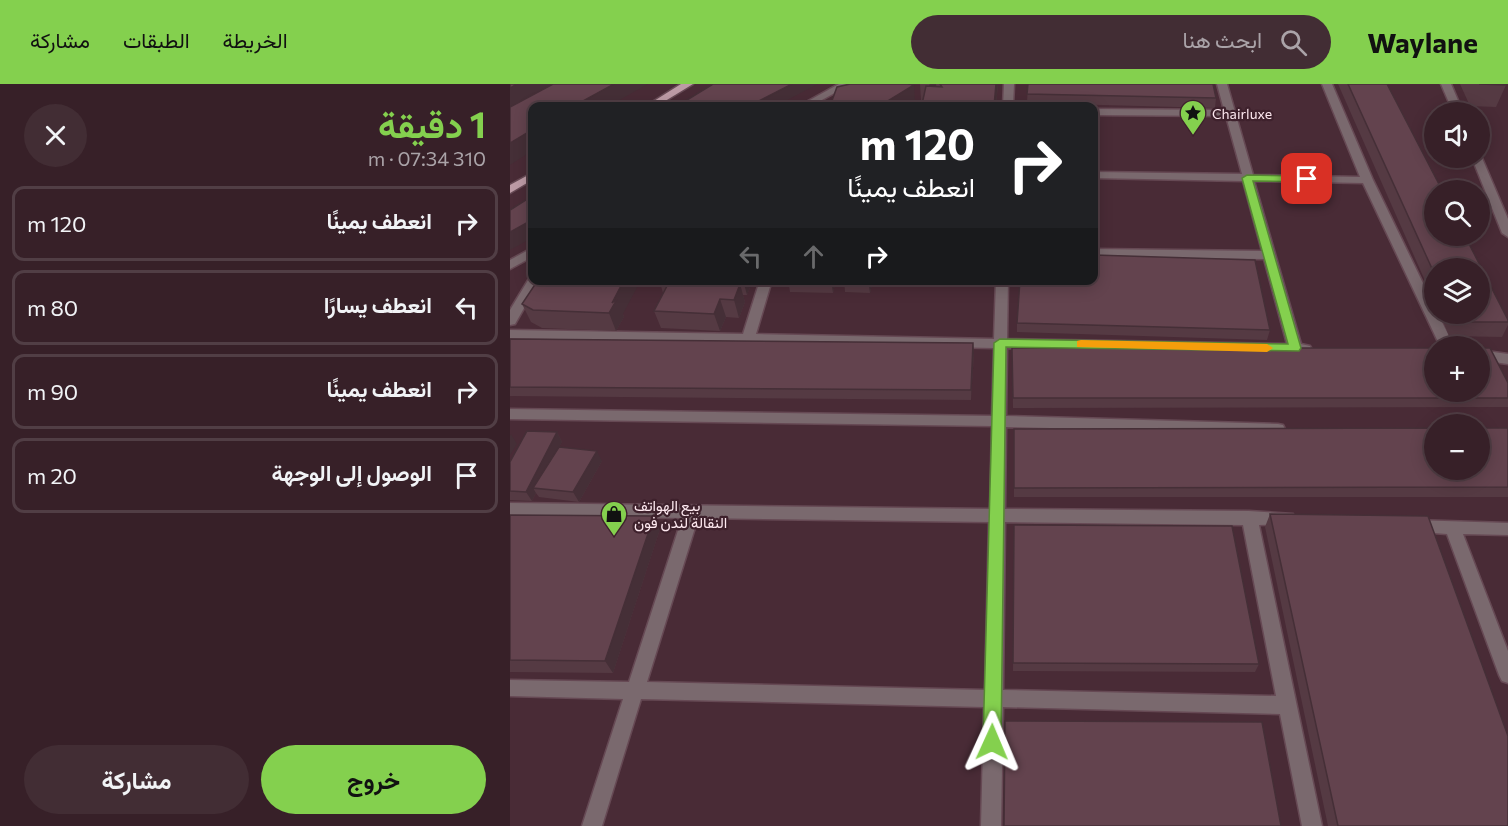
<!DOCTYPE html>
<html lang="ar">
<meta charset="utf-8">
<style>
body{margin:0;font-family:Commissioner,Vazirmatn,sans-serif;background:#422d34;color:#f1f3f6;direction:rtl;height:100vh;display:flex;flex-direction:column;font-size:22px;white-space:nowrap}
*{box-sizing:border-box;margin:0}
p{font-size:20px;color:#aaa3a8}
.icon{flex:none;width:33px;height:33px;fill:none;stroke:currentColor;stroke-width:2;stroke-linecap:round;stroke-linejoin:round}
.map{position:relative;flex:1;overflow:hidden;direction:ltr}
.panel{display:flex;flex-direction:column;background:#372028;width:510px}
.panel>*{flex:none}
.guide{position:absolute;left:18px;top:18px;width:570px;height:183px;border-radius:12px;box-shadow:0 3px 15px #0003,0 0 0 2px #513e45;direction:rtl;background:#202124;color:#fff;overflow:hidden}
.buttons{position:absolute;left:914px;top:18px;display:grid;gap:12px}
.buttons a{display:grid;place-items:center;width:66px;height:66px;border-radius:50%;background:#372028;box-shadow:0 3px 15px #0003,0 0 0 2px #513e45;font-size:30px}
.pin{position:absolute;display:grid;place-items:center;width:51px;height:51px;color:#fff;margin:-26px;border-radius:12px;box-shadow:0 3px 9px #0006}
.me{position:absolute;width:66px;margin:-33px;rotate:1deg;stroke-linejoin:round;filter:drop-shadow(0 0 4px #0008)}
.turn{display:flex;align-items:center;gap:21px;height:126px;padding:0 24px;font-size:27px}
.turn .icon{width:78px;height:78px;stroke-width:2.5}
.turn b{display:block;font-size:42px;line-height:51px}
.lanes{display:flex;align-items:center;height:57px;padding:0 24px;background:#0003;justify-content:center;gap:30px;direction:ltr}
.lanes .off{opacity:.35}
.round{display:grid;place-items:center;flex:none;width:63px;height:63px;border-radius:32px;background:#422d34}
.head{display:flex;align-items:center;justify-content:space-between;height:102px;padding:0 24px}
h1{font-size:36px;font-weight:700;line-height:45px;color:#84d04e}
.primary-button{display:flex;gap:12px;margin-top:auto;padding:12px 24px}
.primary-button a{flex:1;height:69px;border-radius:36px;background:#84d04e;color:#111;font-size:24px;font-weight:700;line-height:69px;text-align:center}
.primary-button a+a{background:#422d34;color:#f1f3f6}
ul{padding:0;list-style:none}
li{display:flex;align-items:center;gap:18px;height:75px;margin:0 12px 9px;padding:0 12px;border:3px solid #513e45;border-radius:12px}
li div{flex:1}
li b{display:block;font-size:22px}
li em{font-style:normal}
header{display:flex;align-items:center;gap:36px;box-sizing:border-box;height:84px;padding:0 30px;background:#84d04e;color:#111}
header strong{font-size:28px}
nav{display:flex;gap:33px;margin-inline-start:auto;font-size:21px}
.search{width:420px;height:54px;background:#422d34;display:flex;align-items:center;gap:15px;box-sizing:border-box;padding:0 21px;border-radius:33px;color:#aaa3a8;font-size:22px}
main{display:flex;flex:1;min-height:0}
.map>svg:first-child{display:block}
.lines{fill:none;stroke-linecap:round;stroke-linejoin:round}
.street-casing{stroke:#664954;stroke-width:3}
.primary-casing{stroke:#664954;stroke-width:3}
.street{fill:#7a696e;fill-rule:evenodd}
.primary{fill:#bd9ba6;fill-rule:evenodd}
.wall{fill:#553a43}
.shaded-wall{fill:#452f37}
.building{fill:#63434e;stroke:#452f37;stroke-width:1.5}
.route{fill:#84d04e;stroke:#568733;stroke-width:1.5}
.slow{fill:#f59e0b}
.labels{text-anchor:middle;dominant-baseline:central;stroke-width:4.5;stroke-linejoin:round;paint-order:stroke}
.far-poi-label{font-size:14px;fill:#fee9f0;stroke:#3e212c;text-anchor:start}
.poi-label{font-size:15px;fill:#fee9f0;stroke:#3e212c;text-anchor:start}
</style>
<header>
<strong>Waylane</strong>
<div class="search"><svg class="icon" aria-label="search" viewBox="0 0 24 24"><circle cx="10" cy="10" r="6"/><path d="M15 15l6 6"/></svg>ابحث هنا</div>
<nav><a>الخريطة</a><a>الطبقات</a><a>مشاركة</a></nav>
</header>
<main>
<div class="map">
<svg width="998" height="742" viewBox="0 0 998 742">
<rect width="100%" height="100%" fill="#492b36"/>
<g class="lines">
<g class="street-casing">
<path id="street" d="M329,0H341L301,22H289Z
M494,0H504L503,22H493Z
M707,0H717L743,91L850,93L812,0H822L863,96L924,222V230H928L944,262H930L853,99L744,97L791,260L800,262L802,265L800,268L497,264L496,332L768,340L773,341L775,345L773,349L496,343L495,425L739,427L783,430L785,435L783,440L749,441L812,742H792L770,630L493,623L491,742H471L474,623L131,615L92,742H72L113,615L0,612V596L119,598L172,434L0,431V419L480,425L482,342L0,335V325L482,332L484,264L0,254V246L233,250L250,196H262L246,250L484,255L486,196H498L497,255L777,260L754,175L584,173V165L752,167L733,97L584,94V88L732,90L716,32L584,31V25L714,26ZM188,434L479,438L475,606L137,598ZM495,438L733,441L766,612L493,606Z
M931,0H941L953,28H943Z
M969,71L972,74L998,135V153L992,149L962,74H969Z
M22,164V173L0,185V176Z
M22,192V196H30L5,240L0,241V226L20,193Z
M969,266L998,270V280L969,276Z
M903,436L998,439V451L953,450L998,567V599L992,597L989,591L937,450L897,447L895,442L897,437Z"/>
</g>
<g class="primary-casing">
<path id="primary" d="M171,0H183L147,22H136Z
M22,89V96L0,109V101Z"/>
</g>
<use href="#street" class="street"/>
<use href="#primary" class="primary"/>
</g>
<path class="wall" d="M410,0H488L486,22H412V17H411Z
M518,0L706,14L705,24L517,19Z
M828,0H877L998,236V241L992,253L939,252L930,230H969L924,184V217Z
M950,0H995L996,1L986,23L960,22Z
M153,196H243L237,211H233L235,218L229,234L216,233L210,247L151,244L144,227L153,209L151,202Z
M278,196H326L323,209L280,208Z
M334,196H363L360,209L335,208Z
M12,220L113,230L114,233L106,247L32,244L21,238Z
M507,239L760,246L757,256L507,248Z
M0,255L463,259L464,269L461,316L0,312Z
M502,264L998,299V323L503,324Z
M998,344V413H504V345Z
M47,348L52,358L49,363L92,377L69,418L29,413L26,409L22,417L0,416V378Z
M760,430L998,742H818L755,443Z
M0,431L144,432L150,445L103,589L0,588Z
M504,441L749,580L745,588L503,587Z"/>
<path class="shaded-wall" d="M7,0H44L0,24V4Z
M104,0H138L99,22H64Z
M282,0H308L266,22H239Z
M398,0L404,1L405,17L397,22H371V21Z
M420,0H426L427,13L420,17L419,1Z
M486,0H488L486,22H484Z
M22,46V67L0,81V59Z
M22,136V154L0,166V148Z
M114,196H131L113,230L114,233L106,247L99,229L102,219Z
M233,196H243L237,211Z
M321,196H326L323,209Z
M358,196H363L360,209Z
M230,200L235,218L229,234L224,216Z
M210,215L216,233L210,247L204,230Z
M463,259L464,269L461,316V306Z
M47,348L52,358L28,404H23L26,409L22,417L16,408Z
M1,350L7,360L0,371V352Z
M87,367L92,377L69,418L63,408Z
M144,432L150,445L103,589L95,577Z"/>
<path class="building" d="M0,0H7L0,4Z
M43,0H104L64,22H22V46L0,59V23Z
M203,0H282L239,22H167Z
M340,0H398L404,1L371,21L396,22H320L327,3Z
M430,0H486L484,22H451L458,21L412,20L416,2L432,3Z
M518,0H703L706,14L517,10Z
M838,0H877L932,106H924V152H955L998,236V238H946L942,230H969V184H924V189Z
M969,0H995L996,1Z
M22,112V136L0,148V126Z
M584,171L745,176L760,246L507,239L510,196H584Z
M28,196H114L102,219L107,215L99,229L23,226L12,220Z
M153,196H213L212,200H230L224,216L210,215L204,230L144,227L157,202H151Z
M0,255L463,259L461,306L0,303Z
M502,264H924V308H969V264H980L998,299V314H503Z
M924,344V386H969V344H998V403L504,404V345Z
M17,347L47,348L16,408L0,407V378Z
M49,363L87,367L63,408L23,404Z
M760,430L918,432L998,652V742H828Z
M0,431L144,432L95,577L0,576Z
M504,441L722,442L749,580L503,579Z
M495,637L752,638L771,742H494Z"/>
<path class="route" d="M737,91L797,92L802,95L797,98L743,97L791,264L789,267L496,263L491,658L488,664L482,666L476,664L473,658L484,259L490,255L778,260L732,94Z"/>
<path class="slow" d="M571,256L757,260L763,264L757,268L567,263V257Z"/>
<defs>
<g id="sight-pin" transform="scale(1.35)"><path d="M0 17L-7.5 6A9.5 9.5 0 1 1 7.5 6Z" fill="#84d04e" stroke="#3e212c"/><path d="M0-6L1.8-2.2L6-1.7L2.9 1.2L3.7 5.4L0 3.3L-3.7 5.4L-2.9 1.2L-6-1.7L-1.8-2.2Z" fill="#111"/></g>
<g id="shop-pin" transform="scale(1.35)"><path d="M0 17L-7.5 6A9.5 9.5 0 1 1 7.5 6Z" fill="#84d04e" stroke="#3e212c"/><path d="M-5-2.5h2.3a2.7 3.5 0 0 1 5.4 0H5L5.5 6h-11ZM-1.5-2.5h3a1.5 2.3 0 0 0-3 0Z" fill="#111"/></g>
</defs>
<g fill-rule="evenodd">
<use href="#sight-pin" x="683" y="29"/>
<use href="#shop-pin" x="104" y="430"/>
</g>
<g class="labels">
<g class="far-poi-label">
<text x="702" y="29">Chairluxe</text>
</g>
<g class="poi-label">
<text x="124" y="421">بيع الهواتف<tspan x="124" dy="17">النقالة لندن فون</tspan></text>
</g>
</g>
</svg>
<div class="buttons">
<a><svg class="icon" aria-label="sound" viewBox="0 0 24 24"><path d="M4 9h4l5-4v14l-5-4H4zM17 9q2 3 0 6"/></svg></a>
<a><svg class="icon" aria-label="search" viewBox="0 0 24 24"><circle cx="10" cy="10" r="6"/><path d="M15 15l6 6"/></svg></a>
<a><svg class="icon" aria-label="layers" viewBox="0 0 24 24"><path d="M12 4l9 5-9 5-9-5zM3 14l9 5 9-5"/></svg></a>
<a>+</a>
<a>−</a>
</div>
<div class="pin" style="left:797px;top:95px;background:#d93025"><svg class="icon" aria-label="arrive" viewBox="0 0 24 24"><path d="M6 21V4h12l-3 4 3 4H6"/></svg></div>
<svg class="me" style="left:482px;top:658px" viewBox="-20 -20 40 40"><path d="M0-17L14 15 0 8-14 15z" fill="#84d04e" stroke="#fff" stroke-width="4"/></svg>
<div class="guide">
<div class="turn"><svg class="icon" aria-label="right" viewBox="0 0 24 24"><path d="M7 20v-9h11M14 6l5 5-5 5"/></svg><div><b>120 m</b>انعطف يمينًا</div></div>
<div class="lanes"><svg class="icon off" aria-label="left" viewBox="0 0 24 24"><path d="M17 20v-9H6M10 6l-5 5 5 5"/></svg><svg class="icon off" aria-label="ahead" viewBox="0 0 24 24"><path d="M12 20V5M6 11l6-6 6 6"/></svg><svg class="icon" aria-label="right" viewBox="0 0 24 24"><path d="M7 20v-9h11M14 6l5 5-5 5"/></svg></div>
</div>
</div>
<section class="panel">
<div class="head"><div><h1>1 دقيقة</h1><p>310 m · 07:34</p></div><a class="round"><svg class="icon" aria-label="close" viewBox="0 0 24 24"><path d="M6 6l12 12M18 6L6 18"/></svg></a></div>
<ul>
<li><svg class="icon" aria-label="right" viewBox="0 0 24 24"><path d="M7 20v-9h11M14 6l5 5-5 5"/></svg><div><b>انعطف يمينًا</b></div><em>120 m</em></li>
<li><svg class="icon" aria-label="left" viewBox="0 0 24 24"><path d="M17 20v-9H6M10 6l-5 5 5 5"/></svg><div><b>انعطف يسارًا</b></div><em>80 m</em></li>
<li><svg class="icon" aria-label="right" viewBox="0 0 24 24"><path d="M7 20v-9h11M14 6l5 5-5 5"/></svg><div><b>انعطف يمينًا</b></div><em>90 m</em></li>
<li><svg class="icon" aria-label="arrive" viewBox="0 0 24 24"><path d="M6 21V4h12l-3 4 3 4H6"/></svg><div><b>الوصول إلى الوجهة</b></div><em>20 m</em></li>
</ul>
<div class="primary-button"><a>خروج</a><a>مشاركة</a></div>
</section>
</main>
